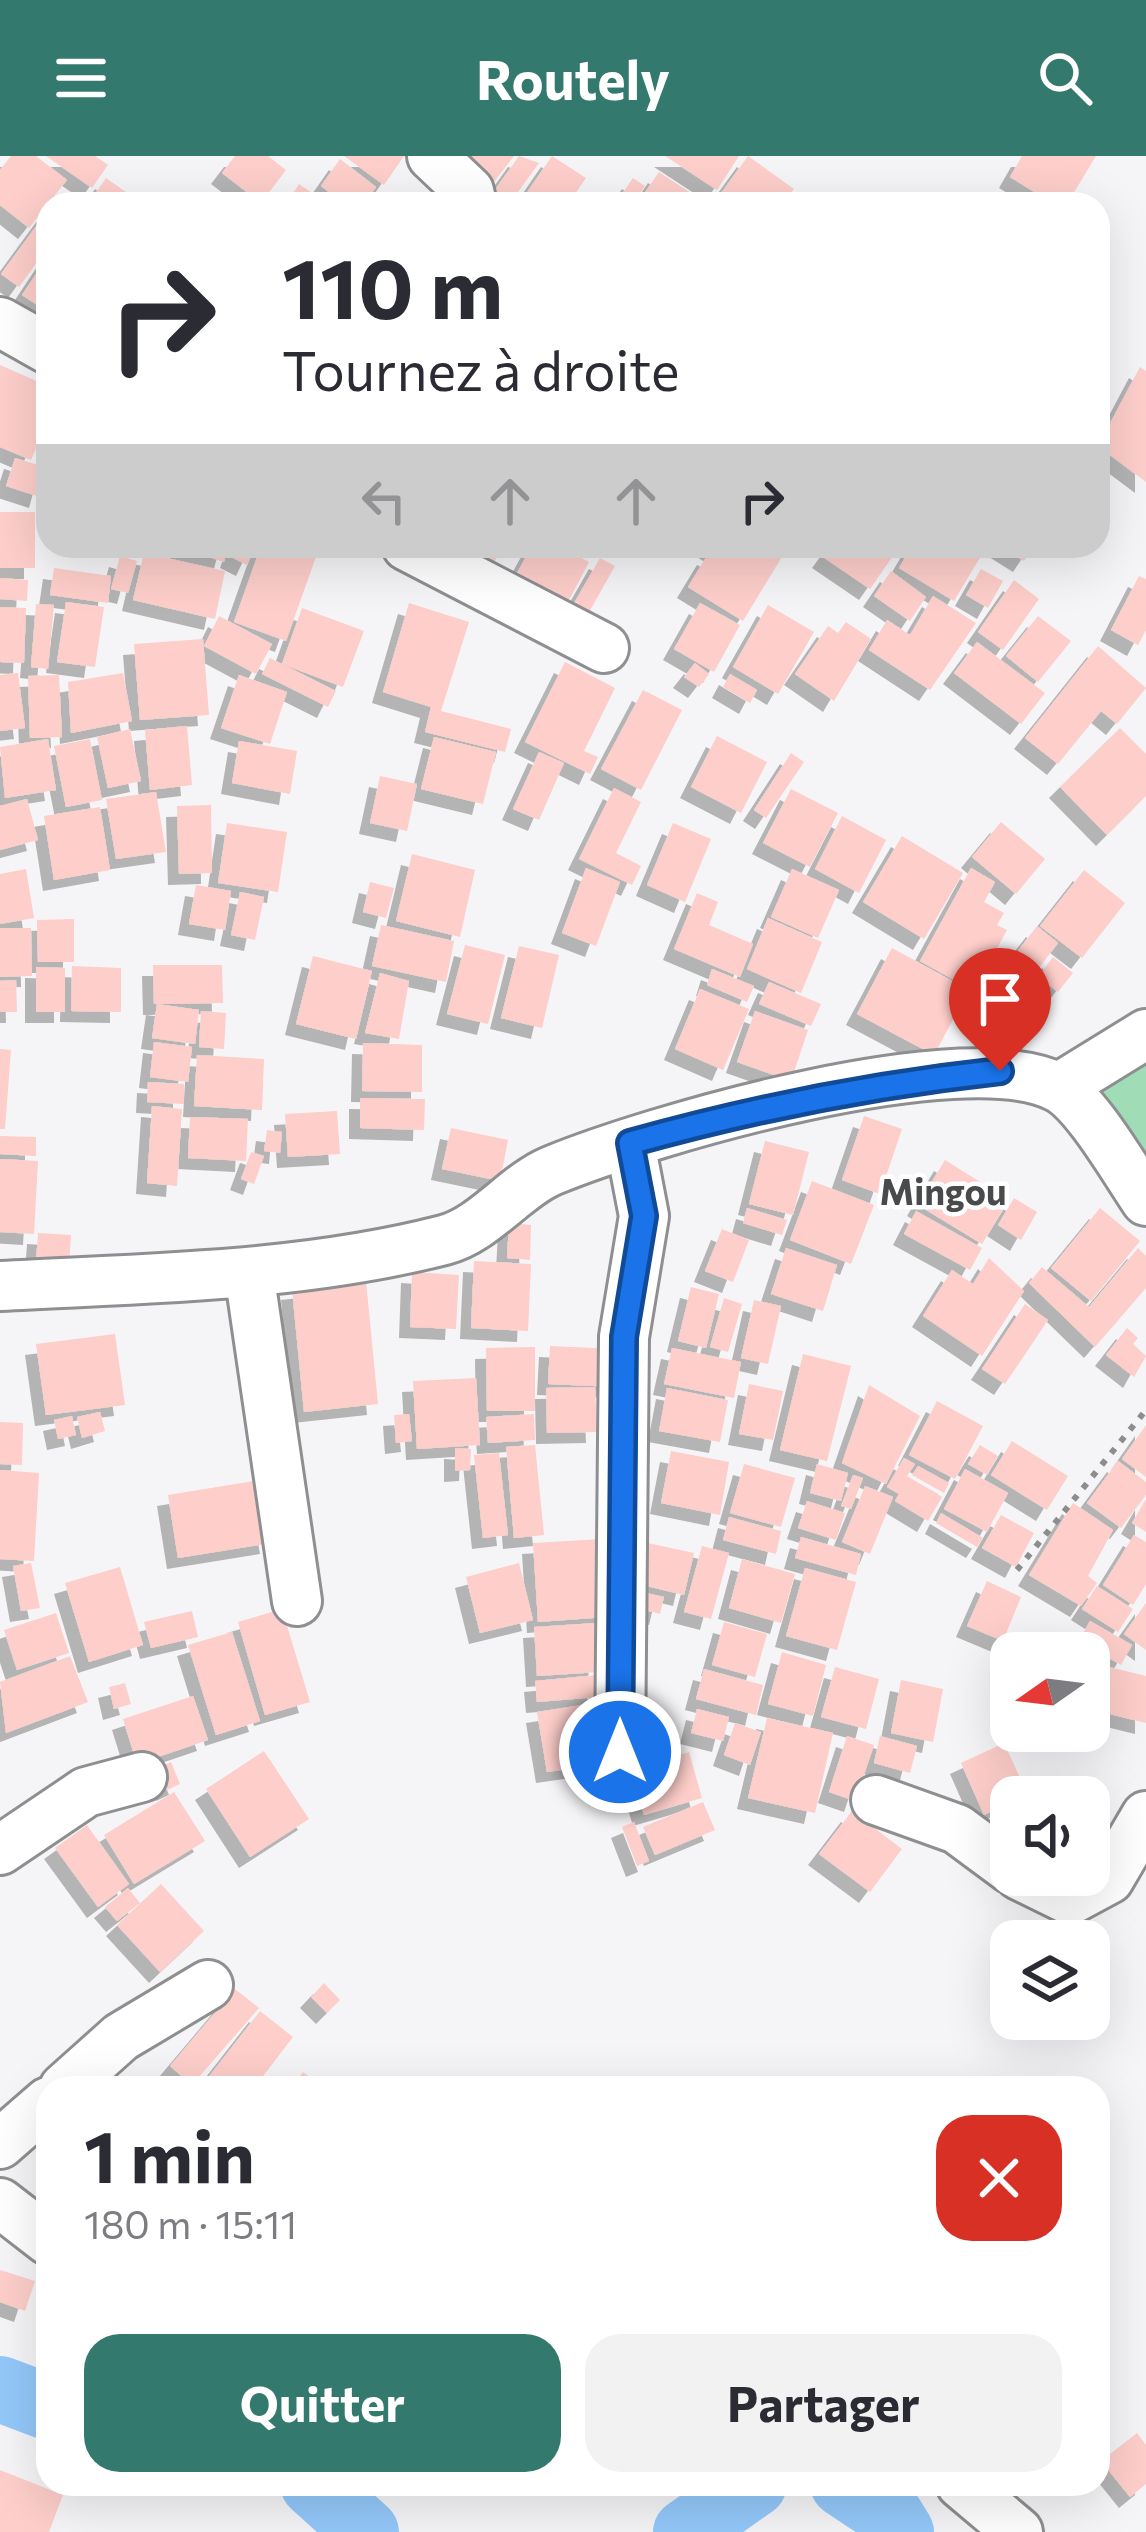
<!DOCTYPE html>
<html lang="fr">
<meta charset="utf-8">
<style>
body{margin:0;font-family:Commissioner,sans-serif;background:#f2f2f3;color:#2b2b33;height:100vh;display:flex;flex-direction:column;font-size:45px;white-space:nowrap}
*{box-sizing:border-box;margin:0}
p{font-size:39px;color:#7c7c81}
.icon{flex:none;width:66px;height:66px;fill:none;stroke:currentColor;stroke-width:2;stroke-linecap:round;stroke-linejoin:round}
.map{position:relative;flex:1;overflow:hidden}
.drawer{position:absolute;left:36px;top:1920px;width:1074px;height:420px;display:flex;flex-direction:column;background:#fff;border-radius:36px;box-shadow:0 12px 48px #0002}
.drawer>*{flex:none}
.top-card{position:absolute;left:36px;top:36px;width:1074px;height:366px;border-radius:36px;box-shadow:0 12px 48px #0002;background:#fff;color:#2b2b33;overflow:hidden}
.needle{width:78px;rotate:256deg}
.buttons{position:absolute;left:990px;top:1476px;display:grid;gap:24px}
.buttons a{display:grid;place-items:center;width:120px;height:120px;border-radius:24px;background:#fff;box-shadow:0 12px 48px #0002;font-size:60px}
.pin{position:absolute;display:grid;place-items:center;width:102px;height:102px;color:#fff;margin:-123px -51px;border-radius:50% 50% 50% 0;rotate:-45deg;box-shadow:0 0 12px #0007}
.pin .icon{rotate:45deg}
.me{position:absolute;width:132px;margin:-66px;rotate:0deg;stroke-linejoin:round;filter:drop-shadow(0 0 9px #0008)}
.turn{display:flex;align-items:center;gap:42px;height:252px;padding:0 48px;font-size:54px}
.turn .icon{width:156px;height:156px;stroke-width:2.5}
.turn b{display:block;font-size:84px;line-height:102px}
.lanes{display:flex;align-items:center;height:114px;padding:0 48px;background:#0003;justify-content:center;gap:60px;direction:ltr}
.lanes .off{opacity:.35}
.round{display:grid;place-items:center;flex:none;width:126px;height:126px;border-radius:36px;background:#f2f2f3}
.headline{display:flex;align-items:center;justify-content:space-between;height:204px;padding:0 48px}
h1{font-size:72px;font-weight:700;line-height:90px}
.primary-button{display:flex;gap:24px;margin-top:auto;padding:24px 48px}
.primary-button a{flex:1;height:138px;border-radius:36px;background:#34796e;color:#fff;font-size:48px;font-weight:700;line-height:138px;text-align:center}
.primary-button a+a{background:#f2f2f3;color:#2b2b33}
header{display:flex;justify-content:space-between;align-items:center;height:156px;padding:0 48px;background:#34796e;color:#fff;font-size:54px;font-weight:700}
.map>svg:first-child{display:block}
.green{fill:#a0ddb7}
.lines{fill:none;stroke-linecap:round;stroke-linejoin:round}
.river{stroke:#93c8f9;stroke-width:66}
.building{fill:#fdceca;filter:url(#shadow)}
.minor-casing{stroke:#8e8f90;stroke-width:54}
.path{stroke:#8d8d8e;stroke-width:6;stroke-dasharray:6 9;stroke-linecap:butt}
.minor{stroke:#fff;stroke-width:48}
.route-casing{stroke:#114b97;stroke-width:30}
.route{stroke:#1a73e8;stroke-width:21}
.labels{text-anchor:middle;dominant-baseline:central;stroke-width:9;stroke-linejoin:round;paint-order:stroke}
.neighbourhood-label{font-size:36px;font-weight:bold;fill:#494a4b;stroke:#fff}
</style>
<header><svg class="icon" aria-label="menu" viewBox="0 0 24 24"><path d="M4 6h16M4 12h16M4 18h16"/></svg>Routely<svg class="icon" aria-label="search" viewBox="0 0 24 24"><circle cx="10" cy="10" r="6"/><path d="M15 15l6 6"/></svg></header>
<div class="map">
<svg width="1146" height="2376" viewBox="0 0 1146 2376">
<defs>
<filter id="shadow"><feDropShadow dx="-11" dy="11" stdDeviation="0" flood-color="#0004"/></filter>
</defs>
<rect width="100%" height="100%" fill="#f5f5f7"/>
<path class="green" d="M1146,899V1005L1098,941Z"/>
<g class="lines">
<path class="river" d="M0,2233L48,2251
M313,2328L366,2376
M843,2328L891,2360L901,2376
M686,2376L754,2328"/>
</g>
<path class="building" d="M11,0H36L67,24L29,72L0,49V14Z
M46,0H95L108,9L92,32Z
M235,0H268L286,14L261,47L222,17Z
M344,0H404L384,29Z
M450,0H514L490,31Z
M519,0L539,7L510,47L494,35Z
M552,0L586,22L568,48H519Z
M665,0H739L717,34Z
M748,0L794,33L783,48L716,44Z
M1022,0H1096L1067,48H1054L1010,21Z
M340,3L376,31L364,48H345L321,30Z
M659,16L700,43L697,48H637Z
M106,22L143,48H88Z
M633,22L645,30L633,48H615Z
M299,28L328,48H286Z
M48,54V91L19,131L1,118Z
M48,100V156L22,139Z
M0,209L48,230V263L31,304L0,291Z
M1140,211L1146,215V326L1098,290Z
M15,302L48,312L40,341L6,330Z
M0,356H35V412H0Z
M176,390H228L224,406Z
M235,390H256L247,409L231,401Z
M261,390H294L317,398L286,485L234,466Z
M477,390H503L492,410L472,399Z
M532,390H560L589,406L567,448L516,419Z
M708,390H769L783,399L743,465L688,431L708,398L714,401L717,396Z
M831,390H900L870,433L823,401Z
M912,390H987L954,445L899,412Z
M1000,390H1034L1024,405Z
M144,397L225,415L215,463L133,444Z
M120,400L137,405L128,437L111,433Z
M600,402L615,410L584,465L569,456Z
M54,412L111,420L108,447L50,439Z
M981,413L1003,425L988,452L966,439Z
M891,415L926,441L910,465L874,440Z
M1139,420L1146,423V474L1138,489L1111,474Z
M0,422L28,424L27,445L0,443Z
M1014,424L1039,443L1003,494L978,476Z
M933,440L976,467L930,534L869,494L887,464L910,479Z
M66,446L104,451L95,511L57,506Z
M409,447L469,466L441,555L511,573L505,596L425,576L431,551L383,536Z
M700,447L740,469L714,516L674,493Z
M36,448L54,449L48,513L31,511Z
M768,449L814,476L778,538L733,511Z
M0,451L26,452L24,507L0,506Z
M302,452L364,475L343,531L282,508Z
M219,460L272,488L256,518L204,490Z
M1038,460L1071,485L1038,526L1006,500Z
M846,466L871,483L834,545L795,518L828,470L838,477Z
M203,483L209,559L140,564L134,488Z
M977,486L1045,537L1021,568L954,517Z
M1098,490L1146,532L1117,568L1101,555L1058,608L1025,582Z
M270,502L336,535L328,551L262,518Z
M565,506L615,532L584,595L598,601L590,618L525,586Z
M695,507L709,518L699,531L684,521Z
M18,517L25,572L0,575V519Z
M123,517L132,565L71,577L68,526Z
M730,518L757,534L750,547L723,531Z
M59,519L62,581L30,582L28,520Z
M239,519L287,536L270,588L221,572Z
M643,534L682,554L641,634L601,613Z
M187,570L192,629L150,634L145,574Z
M1120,572L1146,598V640L1107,679L1060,631Z
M130,573L141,625L108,632L97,581Z
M717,580L767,606L741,657L691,631Z
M434,581L496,596L483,648L421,633Z
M48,583L56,634L5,642L0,591Z
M90,583L102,644L66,651L54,590Z
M239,585L297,595L290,638L232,627Z
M539,596L564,607L539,664L513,653Z
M791,597L804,606L766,662L754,654Z
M380,620L417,628L407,675L370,667Z
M614,632L641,646L616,697L641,710L632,729L579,703Z
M791,633L838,657L810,711L763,687Z
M156,636L166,696L116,703L106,643Z
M27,643L38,684L0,694V650Z
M211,649L212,717L179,718L177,650Z
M100,651L110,714L54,724L44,660Z
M842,660L886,684L859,737L815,713Z
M1001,666L1045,703L1016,738L972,701Z
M227,667L287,676L278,736L218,727Z
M673,667L711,683L685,746L647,729Z
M902,680L963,717L924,783L863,746Z
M412,698L475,714L460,781L396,765Z
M586,712L620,726L596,790L562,777Z
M971,712L995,726L984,746L1004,757L997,769L1007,774L974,835L920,805Z
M26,713L34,762L0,768V718Z
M792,713L839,734L818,782L771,761Z
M1084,714L1125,747L1082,802L1040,770Z
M370,726L394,732L386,762L363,756Z
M196,729L231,735L225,774L189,768Z
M240,736L264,741L255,784L231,779Z
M697,737L718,746L709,769L753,788L740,821L674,793Z
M768,762L822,786L801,837L747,813Z
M74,763V806H38L37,764Z
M381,769L454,785L446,826L372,810Z
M1037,770L1058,787L1038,813L1017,796Z
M0,772H31L32,820L0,821Z
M465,789L505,799L488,868L447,858Z
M519,790L559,799L542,872L501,862Z
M892,792L969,834L934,899L857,858Z
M313,800L372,815L356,883L296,868Z
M1053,801L1073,817L1058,836L1038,821Z
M153,809H222L223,847L154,848Z
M72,810L121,812V856L71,855Z
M36,811L65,812V856H36Z
M712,813L754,830L747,846L707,829Z
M380,817L409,825L399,883L365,877Z
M16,824L17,856H0V825Z
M769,826L821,848L811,870L759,848Z
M700,833L749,853L723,914L675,893Z
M157,848L199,854L195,888L152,882Z
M201,855L226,857L224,893L199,891Z
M755,855L808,874L791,925L737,906Z
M154,886L192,891L188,926L150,921Z
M363,887L422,889V936L362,935Z
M0,893L11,894L5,973H0Z
M197,899L264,903L262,954L194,950Z
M148,926L184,928V948L147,946Z
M360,942L425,943L424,974L360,972Z
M152,950L182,953L177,1030L147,1027Z
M337,955L340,998L288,1001L285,958Z
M864,960L902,973L880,1038L842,1024Z
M190,961L248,963L246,1005L188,1002Z
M451,972L508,984L500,1025L442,1013Z
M267,974L282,976L280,997L264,995Z
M0,980L36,981V1000L0,998Z
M765,985L809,996L793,1059L749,1048Z
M251,996L264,1000L254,1028L241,1023Z
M0,1003L38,1005L34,1078L0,1076Z
M945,1004L1009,1044L982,1088L918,1049Z
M812,1025L874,1049L851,1108L790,1084Z
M1014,1042L1037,1056L1021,1084L998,1069Z
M747,1052L787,1064L782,1079L743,1067Z
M1100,1052L1140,1085L1091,1145L1051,1112Z
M916,1055L982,1092L970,1114L904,1078Z
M509,1067L531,1069L530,1104L507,1102Z
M722,1073L749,1084L733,1126L705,1115Z
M38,1077L71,1079L69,1108L36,1107Z
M786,1092L837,1109L823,1155L771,1138Z
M1138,1092L1146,1100V1132L1095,1191L1029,1127L1042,1111L1089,1151Z
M989,1102L1024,1135L982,1200L923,1160L952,1114L973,1128Z
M474,1105L531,1108L528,1175L471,1172Z
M412,1116L459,1119L456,1173L410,1171Z
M366,1125L378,1248L304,1256L292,1133Z
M691,1131L719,1138L706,1192L678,1185Z
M724,1142L742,1148L728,1196L710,1191Z
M754,1144L781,1150L768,1208L741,1202Z
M1025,1148L1048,1164L1005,1228L982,1213Z
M1127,1172L1138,1182L1133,1188L1146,1200L1134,1221L1106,1199Z
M115,1178L125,1249L46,1259L36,1188Z
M550,1190L616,1193L615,1231L548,1228Z
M535,1191V1255H487L486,1192Z
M672,1192L741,1206L734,1242L664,1228Z
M803,1198L851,1210L827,1305L780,1294Z
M476,1222L480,1289L417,1293L413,1225Z
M749,1228L783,1235L773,1284L739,1278Z
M869,1229L920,1260L886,1328L842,1307Z
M595,1231L597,1276L547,1277L546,1232Z
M667,1232L728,1244L720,1286L659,1275Z
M937,1245L983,1270L955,1323L909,1299Z
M100,1256L105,1275L82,1282L77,1261Z
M409,1258L412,1285L396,1287L394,1259Z
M534,1258L535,1284L488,1287L486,1261Z
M72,1260L76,1279L58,1283L54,1264Z
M0,1266L23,1267L22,1309L0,1308Z
M1146,1269V1321L1122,1303Z
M1012,1285L1068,1320L1047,1354L991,1319Z
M535,1289L544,1379L514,1382L506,1291Z
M980,1289L998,1300L987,1319L968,1308Z
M455,1292L471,1293L470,1314L455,1315Z
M671,1295L729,1306L720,1359L661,1347Z
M499,1297L508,1379L483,1382L474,1299Z
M904,1302L915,1308L907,1320L942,1341L928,1365L895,1345L899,1338L887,1331Z
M1118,1305L1146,1326V1339L1121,1372L1087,1347Z
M744,1308L795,1322L781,1371L730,1357Z
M817,1308L848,1317L841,1345L810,1337Z
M918,1310L949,1327L944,1337L912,1319Z
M965,1313L1008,1337L987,1376L944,1353Z
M0,1314L39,1317L34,1405L0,1403Z
M853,1319L863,1322L851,1353L841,1350Z
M260,1324L271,1387L178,1402L168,1339Z
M865,1330L893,1341L870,1398L842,1386Z
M1146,1343V1376L1132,1367Z
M807,1345L845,1357L836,1384L798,1372Z
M1073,1347L1113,1374L1088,1420L1097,1427L1081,1450L1029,1419Z
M941,1357L983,1382L977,1391L936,1367Z
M1001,1359L1034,1377L1016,1411L982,1392Z
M729,1361L781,1375L776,1398L723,1384Z
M1134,1379L1146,1386V1428L1133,1449L1103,1429Z
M801,1381L861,1398L856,1419L795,1402Z
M602,1383L607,1461L538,1466L533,1387Z
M643,1386L694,1397L684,1439L634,1427Z
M702,1390L729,1397L711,1463L684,1456Z
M742,1403L795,1418L781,1467L729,1452Z
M31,1407L40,1452L21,1455L13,1410Z
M519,1407L533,1464L480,1477L466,1421Z
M120,1411L143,1489L89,1506L65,1427Z
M805,1412L856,1426L837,1494L786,1480Z
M987,1425L1021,1441L1003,1485L967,1470Z
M1097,1430L1133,1453L1118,1476L1082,1453Z
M637,1435L664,1441L660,1458L633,1451Z
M1146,1447V1494L1124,1478Z
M282,1453L310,1546L265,1559L238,1466Z
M192,1455L198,1481L151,1492L144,1466Z
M56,1457L69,1497L17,1514L4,1474Z
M1090,1465L1132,1489L1121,1509L1079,1485Z
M724,1466L767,1478L755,1521L712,1509Z
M597,1467L600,1516L537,1520L534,1471Z
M232,1476L260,1565L216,1579L188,1489Z
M782,1496L826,1509L813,1560L768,1548Z
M70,1500L88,1546L6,1577L0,1526Z
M1097,1508L1146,1520V1567L1089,1553Z
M835,1511L879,1523L866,1573L821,1561Z
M704,1513L763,1529L756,1559L696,1543Z
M597,1519L599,1541L537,1546L535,1525Z
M901,1524L943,1533L933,1586L891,1577Z
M125,1527L131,1548L114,1553L109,1531Z
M193,1540L208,1584L137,1608L123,1563Z
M601,1546L610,1607L547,1616L537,1556Z
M697,1553L729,1561L723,1585L691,1577Z
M767,1562L833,1577L815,1657L748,1642Z
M735,1567L761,1576L750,1609L724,1599Z
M847,1580L874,1589L855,1645L829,1636Z
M880,1580L917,1590L910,1617L874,1607Z
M1004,1587L1028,1639L1011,1641V1646L984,1659L961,1607Z
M264,1595L309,1663L250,1701L206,1633Z
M689,1596L702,1642L644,1659L630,1613Z
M171,1606L180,1628L167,1634L157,1613Z
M174,1636L205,1685L134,1728L104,1679Z
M703,1646L715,1674L655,1699L643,1671Z
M852,1655L902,1693L870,1736L819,1698Z
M634,1666L649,1705L637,1710L622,1671Z
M87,1669L129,1728L98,1751L55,1692Z
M161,1728L204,1775L160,1816L117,1769Z
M128,1732L140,1747L117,1765L105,1751Z
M324,1827L340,1844L327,1857L311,1841Z
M235,1833L259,1852L192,1929L170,1910Z
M260,1855L293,1881L254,1932H200Z
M303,1916L321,1929L319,1932H291Z
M0,2114L35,2125L25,2155L0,2146Z
M1137,2277L1146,2289V2328L1130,2341L1101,2305Z
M0,2314L63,2339L49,2376H0Z"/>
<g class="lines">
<g class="minor-casing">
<path id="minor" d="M432,0L469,35L472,48
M0,166L48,193
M407,390L604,492
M1060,931L1146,878
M249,1116L297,1445
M0,1130C148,1122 300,1121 444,1084C484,1074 514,1031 551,1015C650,974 962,883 1057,931C1086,945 1126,1016 1146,1045
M620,1596L624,1181L644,1060L630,987
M876,1644L957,1673L1011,1713
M0,1694L86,1636L142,1621
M1019,1719L1070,1744L1109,1723L1146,1660
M64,1932L121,1881L208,1829
M0,1988L48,1946
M0,2047L48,2084
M961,2328L1018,2376"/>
</g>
<path class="path" d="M1017,1414L1146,1254"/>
<use href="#minor" class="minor"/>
</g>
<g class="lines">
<g class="route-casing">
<path id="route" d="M620,1596L624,1181L644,1060L630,987C755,952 871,929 1000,915"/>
</g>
<use href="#route" class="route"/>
</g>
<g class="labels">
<g class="neighbourhood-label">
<text x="943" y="1034">Mingou</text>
</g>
</g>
</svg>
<div class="buttons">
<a><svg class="needle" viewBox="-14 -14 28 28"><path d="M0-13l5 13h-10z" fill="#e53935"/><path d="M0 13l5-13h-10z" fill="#7c7c81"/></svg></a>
<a><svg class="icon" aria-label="sound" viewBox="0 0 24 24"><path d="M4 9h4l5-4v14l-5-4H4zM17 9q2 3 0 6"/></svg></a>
<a><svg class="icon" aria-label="layers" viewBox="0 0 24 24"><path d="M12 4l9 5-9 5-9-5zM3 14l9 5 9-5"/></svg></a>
</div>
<div class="pin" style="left:1000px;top:915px;background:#d93025"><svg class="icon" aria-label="arrive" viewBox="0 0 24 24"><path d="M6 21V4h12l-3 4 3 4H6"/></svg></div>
<svg class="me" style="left:620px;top:1596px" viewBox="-20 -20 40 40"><circle r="17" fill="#1a73e8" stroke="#fff" stroke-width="3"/><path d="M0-11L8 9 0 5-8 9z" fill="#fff"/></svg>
<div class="top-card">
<div class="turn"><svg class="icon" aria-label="right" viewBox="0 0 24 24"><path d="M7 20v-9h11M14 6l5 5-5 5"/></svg><div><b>110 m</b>Tournez à droite</div></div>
<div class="lanes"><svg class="icon off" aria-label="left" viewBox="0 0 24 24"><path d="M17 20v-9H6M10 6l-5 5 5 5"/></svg><svg class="icon off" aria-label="ahead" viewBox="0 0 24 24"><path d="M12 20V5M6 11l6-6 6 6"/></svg><svg class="icon off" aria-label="ahead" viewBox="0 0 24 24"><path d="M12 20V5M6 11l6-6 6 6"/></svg><svg class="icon" aria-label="right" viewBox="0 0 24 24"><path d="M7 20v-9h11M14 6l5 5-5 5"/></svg></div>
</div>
<section class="drawer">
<div class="headline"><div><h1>1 min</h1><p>180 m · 15:11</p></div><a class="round" style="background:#d93025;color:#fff"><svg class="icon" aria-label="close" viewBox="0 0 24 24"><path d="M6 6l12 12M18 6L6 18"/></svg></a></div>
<div class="primary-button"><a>Quitter</a><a>Partager</a></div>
</section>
</div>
